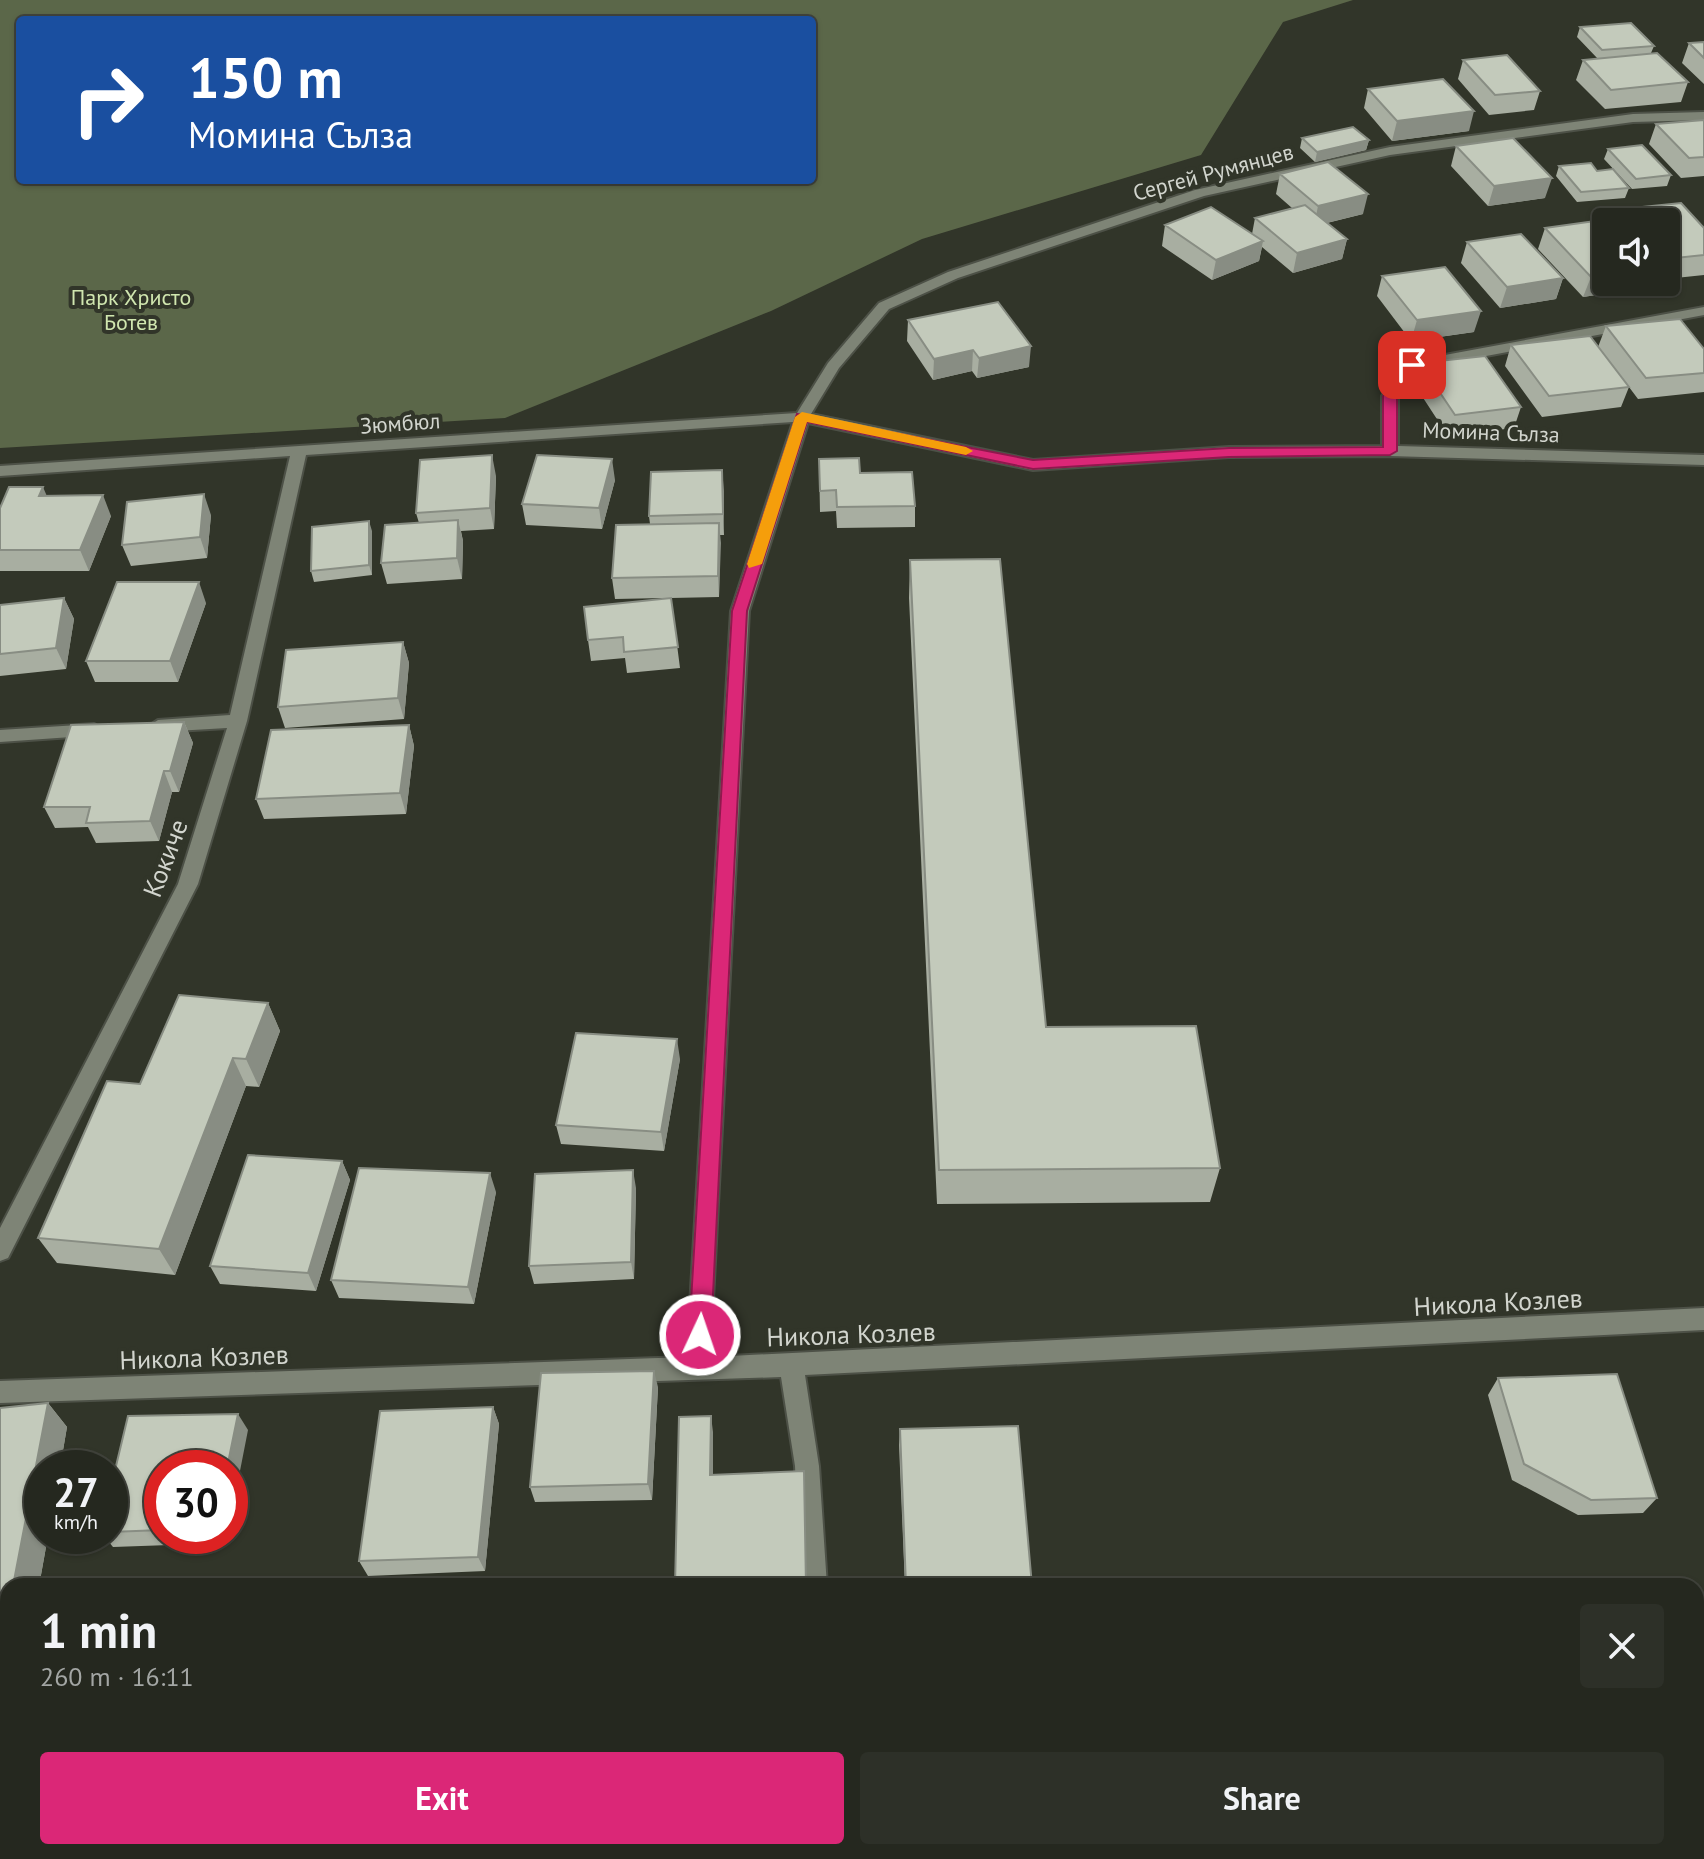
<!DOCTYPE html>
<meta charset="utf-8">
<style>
body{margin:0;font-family:"PT Sans",sans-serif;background:#2d3028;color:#f1f3f6;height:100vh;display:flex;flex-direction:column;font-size:30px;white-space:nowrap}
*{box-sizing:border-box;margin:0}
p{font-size:26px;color:#a3a6a4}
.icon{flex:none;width:44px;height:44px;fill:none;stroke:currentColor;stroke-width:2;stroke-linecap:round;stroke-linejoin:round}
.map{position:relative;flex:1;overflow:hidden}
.sheet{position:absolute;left:0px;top:1578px;width:1704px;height:282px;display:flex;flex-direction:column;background:#25281f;border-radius:24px 24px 0 0;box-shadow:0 2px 6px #0004,0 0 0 2px #42443d}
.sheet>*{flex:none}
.top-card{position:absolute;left:16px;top:16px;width:800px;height:168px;border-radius:8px;box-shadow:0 2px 6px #0004,0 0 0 2px #42443d;background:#1a4fa0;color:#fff;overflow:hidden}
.buttons{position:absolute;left:1592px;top:208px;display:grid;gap:16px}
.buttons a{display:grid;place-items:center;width:88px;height:88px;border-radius:8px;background:#25281f;box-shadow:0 2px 6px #0004,0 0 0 2px #42443d;font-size:40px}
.speed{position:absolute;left:24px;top:1450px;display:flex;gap:16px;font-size:40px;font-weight:700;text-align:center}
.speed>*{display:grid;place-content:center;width:104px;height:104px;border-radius:50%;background:#25281f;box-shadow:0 2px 6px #0004,0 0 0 2px #42443d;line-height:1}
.speed small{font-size:20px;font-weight:400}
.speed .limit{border:12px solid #d22;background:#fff;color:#111}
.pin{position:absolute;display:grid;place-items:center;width:68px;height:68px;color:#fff;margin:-34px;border-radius:16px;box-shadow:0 4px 12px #0006}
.me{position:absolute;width:88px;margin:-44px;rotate:3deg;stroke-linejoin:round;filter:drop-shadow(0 0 6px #0008)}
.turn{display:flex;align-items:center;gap:28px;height:168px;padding:0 40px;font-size:36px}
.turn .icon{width:104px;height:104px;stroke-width:2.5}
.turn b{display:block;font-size:56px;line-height:68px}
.round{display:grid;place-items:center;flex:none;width:84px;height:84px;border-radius:8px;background:#2d3028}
.summary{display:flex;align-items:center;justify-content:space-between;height:136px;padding:0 40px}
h1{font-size:48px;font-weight:800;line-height:60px}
.cta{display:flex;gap:16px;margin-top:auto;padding:16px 40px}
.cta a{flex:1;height:92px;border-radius:8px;background:#db2777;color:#fff;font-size:32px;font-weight:800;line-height:92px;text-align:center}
.cta a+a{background:#2d3028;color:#f1f3f6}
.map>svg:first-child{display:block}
.forest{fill:#5b6749;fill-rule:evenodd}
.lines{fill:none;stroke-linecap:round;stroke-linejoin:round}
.street-casing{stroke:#4d5147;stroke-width:4}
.street{fill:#7e8476;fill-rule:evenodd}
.wall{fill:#a8aea1}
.shaded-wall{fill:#888d83}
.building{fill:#c3cabb;stroke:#888d83;stroke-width:2}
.route{fill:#db2777;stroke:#8e194d;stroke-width:2}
.slow{fill:#f59e0b}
.labels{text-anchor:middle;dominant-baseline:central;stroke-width:8;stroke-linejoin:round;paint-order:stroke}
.far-street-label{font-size:22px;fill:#d2d5ce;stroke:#313529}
.far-park-label{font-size:22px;fill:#d0e6af;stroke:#313529}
.street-label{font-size:26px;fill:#d2d5ce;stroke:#313529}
</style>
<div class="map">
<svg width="1704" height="1859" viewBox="0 0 1704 1859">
<rect width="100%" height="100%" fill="#313529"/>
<path class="forest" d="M0,0H1353L1283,22L1201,155L922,239L771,311L505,418L0,448ZM20,20H812V180H20Z"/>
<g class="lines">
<g class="street-casing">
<path id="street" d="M1704,112V120L1633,122L1390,155L1204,196L958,278L889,309L839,368L811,414L1033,460L1229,447L1382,446V396L1407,362L1704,307V315L1417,369L1398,396V446L1704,455V465L1390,456L1229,457L1033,470L808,423L749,611L710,1357L1704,1308V1330L805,1375L819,1466L827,1586H801L795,1466L781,1377L0,1403V1381L687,1357L731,611L793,422L306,455L247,721L198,884L8,1258L0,1261V1228L178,884L227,728L158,732L149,726L158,720L230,715L290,456L0,476V466L797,413L828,363L879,303L948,272L1195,190L1390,147L1633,114Z
M94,724L103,730L100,735L0,742V730Z
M750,1852H778L775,1859H747Z"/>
</g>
<use href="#street" class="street"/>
</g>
<path class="wall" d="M1580,27L1654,46L1651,53L1688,82L1681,102L1605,109L1576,80L1583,60L1598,59L1577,37Z
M1704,42V84L1682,63L1689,43Z
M1463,60L1540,91L1534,110L1489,115L1458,79Z
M1368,89L1469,131L1392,141L1364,108Z
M1704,120V176L1681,178L1649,144L1656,124Z
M1302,138L1369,140L1366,150L1315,162L1300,148Z
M1456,146L1545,198L1488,206L1451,166Z
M1608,149L1671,175L1667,186L1632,189L1604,159Z
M1559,166L1597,171L1629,188L1625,198L1577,202L1556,176Z
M1280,174L1363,214L1327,223L1347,239L1342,259L1293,273L1262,247L1259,261L1212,280L1162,246L1165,225L1252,234L1255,218L1292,208L1276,194Z
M1612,210L1704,228V275L1666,279V222H1607Z
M1606,225V282H1638L1635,289L1583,297L1538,249L1545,228L1604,230Z
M1467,242L1563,278L1556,299L1500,308L1461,263Z
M1382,276L1474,332L1411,341L1377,296Z
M908,320L1029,367L977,378L972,371L933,380L907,341Z
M1606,326L1704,349V392L1638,399L1629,387L1621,407L1542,417L1505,366L1511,345L1598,347Z
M1420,363L1521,407L1514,428L1448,436L1414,384Z
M819,459L860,473L915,506V527L837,528L836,511L820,512Z
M722,470L724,535H720L719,597L671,598L680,668L627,673L625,658L591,661L588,640L665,598L615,599L612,578L650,524L649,516Z
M496,476L494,529L461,531L463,541L462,579L387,584L381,563L419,523L416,513Z
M615,480L602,529L526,525L522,504Z
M47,496L111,516L89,571H0V508Z
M211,515L207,558L131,566L122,545Z
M372,531V575L314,582L311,571Z
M910,560L1046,1027L1220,1168L1210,1202L937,1204L909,598Z
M64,598L74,619L66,669L0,676V605Z
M206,603L178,682H95L86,661Z
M403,642L409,663L404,719L285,728L278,707Z
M184,722L193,743L179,792H172L159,841L96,843L88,827L55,828L44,807Z
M409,725L414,746L406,814L264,819L256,799Z
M268,1003L280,1031L259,1087L246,1086L175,1275L57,1263L38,1238L140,1084Z
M680,1059L664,1151L561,1144L556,1125Z
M342,1161L350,1180L316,1291L220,1284L210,1266Z
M636,1188L634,1279L534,1284L529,1266Z
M496,1192L474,1304L339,1298L331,1280Z
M1498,1378L1657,1498L1643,1513L1578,1515L1512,1480L1488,1395Z
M658,1387L652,1500L535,1502L530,1487Z
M48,1403L67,1427L60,1468H42V1536H48L39,1586H8V1670H0V1408Z
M493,1407L499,1424L485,1571L368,1576L359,1561Z
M900,1429L1032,1586H905L899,1445Z
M248,1430L162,1468V1536H227L226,1543L113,1547L104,1536H110V1491Z
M0,1699L8,1852H131L130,1859H0Z
M1630,1852H1696L1704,1859H1628Z"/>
<path class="shaded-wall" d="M1474,111L1469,131L1392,141L1397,121Z
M1369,140L1366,150L1315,162L1317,152Z
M1552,178L1545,198L1488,206L1494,186Z
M1368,194L1363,214L1314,226L1318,206Z
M1347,239L1342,259L1293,273L1297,253Z
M1263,241L1259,261L1212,280L1216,260Z
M1606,274V282H1638L1635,289L1583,297L1591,277Z
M1563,278L1556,299L1500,308L1507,287Z
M1481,311L1474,332L1411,341L1417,320Z
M1031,346L1029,367L977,378L979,358Z
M973,350L972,371L933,380L934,359Z
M492,455L496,476L494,529L490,508Z
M612,459L615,480L602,529L599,508Z
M722,470L724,491V535L723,514Z
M43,487L52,508L39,496Z
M204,494L211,515L207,558L200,537Z
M103,495L111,516L89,571L80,550Z
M458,520L463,541L462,579L457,558Z
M369,521L372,531V575L369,565Z
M719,523L721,543L719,597L718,576Z
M199,582L206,603L178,682L170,661Z
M64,598L74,619L66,669L56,648Z
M403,642L409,663L404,719L398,698Z
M184,722L193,743L179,792L170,771Z
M409,725L414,746L406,814L400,793Z
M164,771L172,792L159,841L150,821Z
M268,1003L280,1031L259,1087L246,1059Z
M677,1039L680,1059L664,1151L661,1132Z
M233,1058L246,1086L175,1275L159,1249Z
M342,1161L350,1180L316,1291L308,1273Z
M633,1170L636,1188L634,1279L631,1262Z
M490,1173L496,1192L474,1304L468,1287Z
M654,1371L658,1387L652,1500L648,1484Z
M48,1403L67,1427L60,1468H42V1536H48L39,1586H13Z
M493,1407L499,1424L485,1571L478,1557Z
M238,1414L248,1430L230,1522V1468H227Z
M711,1416L713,1432V1490L710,1475Z
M221,1536H227L226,1543Z
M8,1614V1654L1,1649Z
M117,1852H131L130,1859H127Z"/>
<path class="building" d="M1631,23L1654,46L1602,50L1580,27Z
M1704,42V58L1689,43Z
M1657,53L1688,82L1611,90L1583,60Z
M1507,55L1540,91L1495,95L1463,60Z
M1443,79L1474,111L1397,121L1368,89Z
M1704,120V157L1689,158L1656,124Z
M1353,127L1369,140L1317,152L1302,138Z
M1513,138L1552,178L1494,186L1456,146Z
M1642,145L1671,175L1636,179L1608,149Z
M1328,162L1368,194L1318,206L1280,174Z
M1591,163L1597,171L1613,169L1629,188L1581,192L1559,166Z
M1681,203L1704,228V255L1666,259V222H1622L1612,210Z
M1305,205L1347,239L1297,253L1255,218Z
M1211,207L1263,241L1216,260L1165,225Z
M1595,221L1606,232V274L1591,277L1545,228Z
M1521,234L1563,278L1507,287L1467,242Z
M1445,267L1481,311L1417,320L1382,276Z
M998,302L1031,346L979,358L973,350L934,359L908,320Z
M1680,319L1704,349V373L1646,378L1606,326Z
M1590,336L1629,387L1549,396L1511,345Z
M1485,356L1521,407L1455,415L1420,363Z
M492,455L490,508L416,513L420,460Z
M537,455L612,459L599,508L522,504Z
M859,458L860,473L912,472L915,506L837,507L836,490L820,491L819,459Z
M722,470L723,514L649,516L651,472Z
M9,487H43L39,496L103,495L80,550H0V508Z
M204,494L200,537L122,545L127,502Z
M458,520L457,558L381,563L385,525Z
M369,521V565L311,571L312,527Z
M719,523L718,576L612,578L616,525Z
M1000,559L1046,1027L1196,1026L1220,1168L939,1170L910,560Z
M117,582H199L170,661H86Z
M64,598L56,648L0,654V605Z
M671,598L678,647L624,652L623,637L588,640L584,607Z
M403,642L398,698L278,707L286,650Z
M184,722L170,771H164L150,821L86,823L90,807H44L71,725Z
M409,725L400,793L256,799L271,730Z
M179,995L268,1003L246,1059L233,1058L159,1249L38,1238L107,1081L140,1084Z
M576,1033L677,1039L661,1132L556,1125Z
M248,1155L342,1161L308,1273L210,1266Z
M359,1168L490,1173L468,1287L331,1280Z
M633,1170L631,1262L529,1266L535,1174Z
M654,1371L648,1484L530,1487L541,1373Z
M1617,1374L1657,1498L1591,1500L1524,1464L1498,1378Z
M48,1403L13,1586H8V1614L1,1649H0V1408Z
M493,1407L478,1557L359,1561L380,1411Z
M238,1414L227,1468H162V1530L110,1532V1491L128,1416Z
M711,1416L710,1475L804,1471L806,1586H675L679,1417Z
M1018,1426L1032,1586H906L900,1429Z
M8,1698V1852H26L0,1854V1699Z
M1696,1834L1704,1838V1859H1641L1642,1852H1696Z"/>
<path class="route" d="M1407,363L1419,365L1397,396V451L1390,455L1229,457L1033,469L807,422L747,611L711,1335L707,1342L700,1345L692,1342L689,1335L732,611L797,414L1033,460L1229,448L1383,447V396Z"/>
<path class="slow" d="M802,412L966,447L973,451L966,455L807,422L762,564L749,568L747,564L795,417Z"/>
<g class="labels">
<g class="far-street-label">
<text transform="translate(1213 172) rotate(-15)">Сергей Румянцев</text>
<text transform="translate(400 423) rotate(-4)">Зюмбюл</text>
<text transform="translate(1491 432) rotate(2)">Момина Сълза</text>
</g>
<g class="far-park-label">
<text x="131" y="297">Парк Христо<tspan x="131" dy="25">Ботев</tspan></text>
</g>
<g class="street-label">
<text transform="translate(165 858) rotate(-69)">Кокиче</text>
<text transform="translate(1498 1302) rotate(-3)">Никола Козлев</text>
<text transform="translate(851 1334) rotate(-2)">Никола Козлев</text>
<text transform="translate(204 1357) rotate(-2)">Никола Козлев</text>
</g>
</g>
</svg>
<div class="buttons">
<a><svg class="icon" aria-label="sound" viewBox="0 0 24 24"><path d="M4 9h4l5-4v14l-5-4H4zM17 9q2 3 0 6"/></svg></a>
</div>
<div class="speed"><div>27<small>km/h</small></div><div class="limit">30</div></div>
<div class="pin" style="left:1412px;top:365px;background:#d93025"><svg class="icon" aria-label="arrive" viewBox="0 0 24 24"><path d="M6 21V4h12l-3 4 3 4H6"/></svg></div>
<svg class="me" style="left:700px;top:1335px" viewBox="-20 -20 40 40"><circle r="17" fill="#db2777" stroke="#fff" stroke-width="3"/><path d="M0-11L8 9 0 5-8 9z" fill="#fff"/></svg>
<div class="top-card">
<div class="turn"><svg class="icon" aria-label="right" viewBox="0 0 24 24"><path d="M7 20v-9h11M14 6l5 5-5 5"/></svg><div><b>150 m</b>Момина Сълза</div></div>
</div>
<section class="sheet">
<div class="summary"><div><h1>1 min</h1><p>260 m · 16:11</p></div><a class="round"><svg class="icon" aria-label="close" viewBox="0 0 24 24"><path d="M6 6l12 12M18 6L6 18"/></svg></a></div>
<div class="cta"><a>Exit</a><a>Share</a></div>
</section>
</div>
